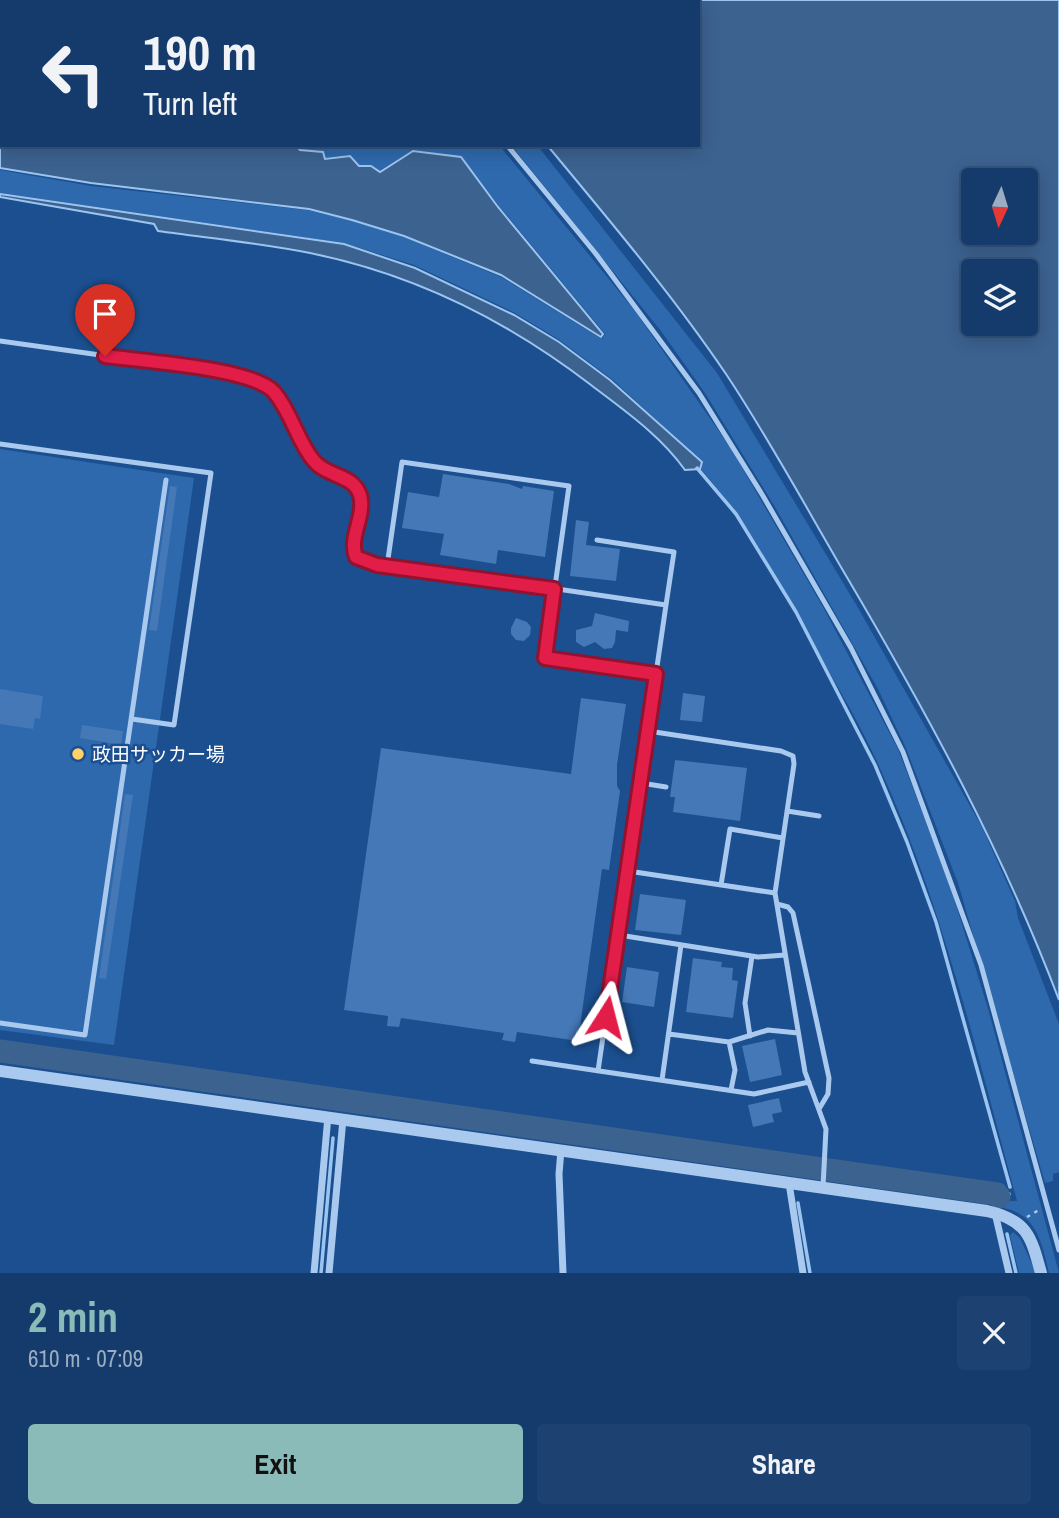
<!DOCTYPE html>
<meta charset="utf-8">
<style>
body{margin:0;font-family:"Archivo Narrow","Noto Sans JP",sans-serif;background:#1d4271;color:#f1f3f6;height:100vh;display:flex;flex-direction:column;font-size:26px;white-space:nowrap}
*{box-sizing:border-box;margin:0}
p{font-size:23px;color:#9dadc1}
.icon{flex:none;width:38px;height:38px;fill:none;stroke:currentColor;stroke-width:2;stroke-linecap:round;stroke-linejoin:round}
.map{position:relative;height:1273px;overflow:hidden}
.sheet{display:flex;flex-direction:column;background:#143b6b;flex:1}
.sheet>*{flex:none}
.banner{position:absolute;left:0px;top:0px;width:700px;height:147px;box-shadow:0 4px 18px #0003,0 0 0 2px #33557e;background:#143b6b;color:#f1f3f6;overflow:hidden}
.needle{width:46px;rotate:184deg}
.tools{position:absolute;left:961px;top:168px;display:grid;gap:14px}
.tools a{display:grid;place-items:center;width:77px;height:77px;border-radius:7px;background:#143b6b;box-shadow:0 4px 18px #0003,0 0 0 2px #33557e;font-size:35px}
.pin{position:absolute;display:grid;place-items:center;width:60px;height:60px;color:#fff;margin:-72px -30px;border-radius:50% 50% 50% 0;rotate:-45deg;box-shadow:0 0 7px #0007}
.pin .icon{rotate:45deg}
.me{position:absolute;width:77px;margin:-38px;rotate:9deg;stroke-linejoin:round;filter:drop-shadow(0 0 5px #0008)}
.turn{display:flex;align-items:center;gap:24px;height:147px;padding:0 28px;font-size:32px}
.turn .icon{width:91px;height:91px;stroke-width:2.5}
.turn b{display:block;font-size:49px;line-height:60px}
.round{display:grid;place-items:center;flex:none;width:74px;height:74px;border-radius:7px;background:#1d4271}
.headline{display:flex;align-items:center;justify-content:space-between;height:119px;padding:0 28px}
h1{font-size:42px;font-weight:700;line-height:52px;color:#8bbbb9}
.primary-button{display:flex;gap:14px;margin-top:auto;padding:14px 28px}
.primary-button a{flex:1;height:80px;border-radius:7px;background:#8bbbb9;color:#111;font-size:28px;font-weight:700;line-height:80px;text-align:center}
.primary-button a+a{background:#1d4271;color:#f1f3f6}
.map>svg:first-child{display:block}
.green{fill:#2e69ad}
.water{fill:#3c6290;stroke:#9cc4f0;stroke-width:2;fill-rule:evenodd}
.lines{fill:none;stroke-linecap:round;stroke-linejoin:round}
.stream{stroke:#9cc4f0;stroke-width:3.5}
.river{stroke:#3c6290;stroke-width:23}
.building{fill:#4478b7}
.path{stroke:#a9c9ee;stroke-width:2.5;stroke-dasharray:3.5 5;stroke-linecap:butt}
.service{stroke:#a9c9ee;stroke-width:5}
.minor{stroke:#a9c9ee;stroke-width:7}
.tertiary{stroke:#a9c9ee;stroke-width:12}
.route-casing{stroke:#92132f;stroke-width:18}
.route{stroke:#e11d48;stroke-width:12}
.poi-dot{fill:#ffd166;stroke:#1b4f8f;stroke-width:2.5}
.labels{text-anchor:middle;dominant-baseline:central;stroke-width:5;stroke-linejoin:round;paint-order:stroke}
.poi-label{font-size:19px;fill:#fff;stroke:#1b4f8f;text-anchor:start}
</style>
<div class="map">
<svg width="1059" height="1273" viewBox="0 0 1059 1273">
<rect width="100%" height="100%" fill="#1b4f8f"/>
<path class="green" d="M297,145H499L635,311L730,447L823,607L898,749L949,882L989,1012L1059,1273H1049C1042,1243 1037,1215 1004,1208L1002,1201H1017C976,1050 939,890 871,749C853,712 832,677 812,642C780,582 746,521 701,469L702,462L613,380L558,339L515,313L414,265L344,243L0,193V170L91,186L307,210L351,220L404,237L501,277L602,339L605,334L499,206L461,157L413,150L379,171L371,165L360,166L350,155L325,158L323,151L300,149Z
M511,145H537L717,373L857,606L982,827L1015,901L1018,918L1059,1024V1172L1053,1174V1181L1045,1183L958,883L905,746L878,689L775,507L705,393L661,331Z
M0,449L194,478L114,1045L0,1030Z
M1013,1232L1020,1238L1036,1273H1019L1010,1235Z"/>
<path class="water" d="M425,0H1059V1000C1003,852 928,715 848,579C808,511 770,440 726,374C672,294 609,220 547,145H698V2ZM1026,180V233H973V180ZM1026,271V324H973V271Z
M0,78L2,145H296L300,150L323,152L325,159L350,156L359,166H371L380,172L413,151L461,157L498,207L603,334L601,337L501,275L404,236L352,220L309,209L91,183L0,168Z
M0,194L344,244L415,268L514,315L559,342L610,380L702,462L700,469L685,470C660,435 625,411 591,385C508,321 413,274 310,253C260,243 208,238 158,231L154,224L0,197Z"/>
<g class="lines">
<path class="stream" d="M182,2L186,0
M697,468L736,514L796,612L875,765L907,842L936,922L1010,1187
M336,1106L337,1099
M793,1166V1170
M999,1199V1197L1009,1194
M798,1203L810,1273
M1007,1234L1016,1273
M321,1273L333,1138"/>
<path class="river" d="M0,1051L997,1194L999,1197"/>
</g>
<path class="building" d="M443,474L509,484L522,489L523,486L554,491L545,557L498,550L496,564L440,555L444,534L402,528L408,492L439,497Z
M170,486L177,487L157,631L149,630Z
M576,520L589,522L586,545L620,549L616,581L570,576Z
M595,613L629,621L628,632L616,630L615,642L612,648L604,649L595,642L584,647L576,642V630L592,626Z
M516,618L527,622L531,627L530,635L524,641L516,640L511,634V628Z
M0,689L43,696L40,719L35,718L33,729L0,724Z
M683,693L705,696L702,722L680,720Z
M581,698L626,704L617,765V786L620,791L609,870L602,869L578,1041L517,1032L515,1042L502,1040L504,1033L401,1018L399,1027L387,1026L388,1016L344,1010L381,748L571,774Z
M82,725L123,731L121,745L80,738Z
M675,760L747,768L740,821L673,812L675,797H670Z
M125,794L133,795L106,979L99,978Z
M640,894L686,900L681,935L635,930Z
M693,958L722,962L721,967L733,968L732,980L738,981L733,1018L686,1012Z
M627,967L659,972L654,1007L622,1002Z
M775,1039L782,1075L750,1082L742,1046Z
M779,1098L782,1112L772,1114L774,1122L753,1127L748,1105Z"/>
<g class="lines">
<path class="path" d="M356,2L357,0
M1027,1217L1039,1210"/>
<path class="service" d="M507,145L596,254L699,393L763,496L851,648L903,752L981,965L1059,1250
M0,341L236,374C275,381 286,407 302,440C307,449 311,460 319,467C332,479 352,475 359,493C367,513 348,537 356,557L361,560L666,605L598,1071
M0,444L211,473L174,725L132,719
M597,540L674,552L666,605
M387,566L402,462L569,486L545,658L656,674
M648,731L781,751L793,756L794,764L775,893L805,1072L826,1129L823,1187
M641,783L666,787
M787,811L819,816
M628,871L775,893
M721,885L730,829L783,838
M777,904L788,907L793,913L829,1078L828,1094L819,1109
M619,935L758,957L785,955
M0,1023L85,1035L166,480
M669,1034L729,1042L768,1030L798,1033
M750,1036L745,1003L752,956
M729,1042L735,1070L731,1090
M532,1061L754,1094L809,1082
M662,1080L681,945"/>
<path class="minor" d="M385,0L386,2
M102,2L106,0
M204,2L208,0
M0,18H2
M561,1150L559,1174L563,1273
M789,1183L803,1273
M995,1213L1009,1273
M314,1273L328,1116
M329,1273L343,1119"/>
<path class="tertiary" d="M0,1071L987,1211C1027,1220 1031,1236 1041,1273"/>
</g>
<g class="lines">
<g class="route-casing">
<path id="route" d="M105,356C141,361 253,368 274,392C292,413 297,441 314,461C327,477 353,474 360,495C366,515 348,538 356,557L377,565L554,589L545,658L656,674L606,1017"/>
</g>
<use href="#route" class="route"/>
</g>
<circle class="poi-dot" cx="78" cy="754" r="7"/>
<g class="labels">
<g class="poi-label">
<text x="92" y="754">政田サッカー場</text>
</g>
</g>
</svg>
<div class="tools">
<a><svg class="needle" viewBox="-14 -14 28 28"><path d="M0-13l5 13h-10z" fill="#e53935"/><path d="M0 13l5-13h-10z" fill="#9dadc1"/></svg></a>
<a><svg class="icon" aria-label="layers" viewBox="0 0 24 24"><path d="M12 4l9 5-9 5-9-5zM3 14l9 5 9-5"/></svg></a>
</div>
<div class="pin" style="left:105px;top:356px;background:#d93025"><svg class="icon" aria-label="arrive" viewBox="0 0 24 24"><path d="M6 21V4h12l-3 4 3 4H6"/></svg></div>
<svg class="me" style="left:606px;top:1017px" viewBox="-20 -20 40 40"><path d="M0-17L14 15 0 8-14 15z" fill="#e11d48" stroke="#fff" stroke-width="4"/></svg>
<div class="banner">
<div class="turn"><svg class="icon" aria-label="left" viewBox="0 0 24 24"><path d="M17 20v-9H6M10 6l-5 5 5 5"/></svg><div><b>190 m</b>Turn left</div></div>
</div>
</div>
<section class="sheet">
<div class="headline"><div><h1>2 min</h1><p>610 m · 07:09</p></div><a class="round"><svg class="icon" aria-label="close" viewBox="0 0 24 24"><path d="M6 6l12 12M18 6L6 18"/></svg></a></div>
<div class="primary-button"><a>Exit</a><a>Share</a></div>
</section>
